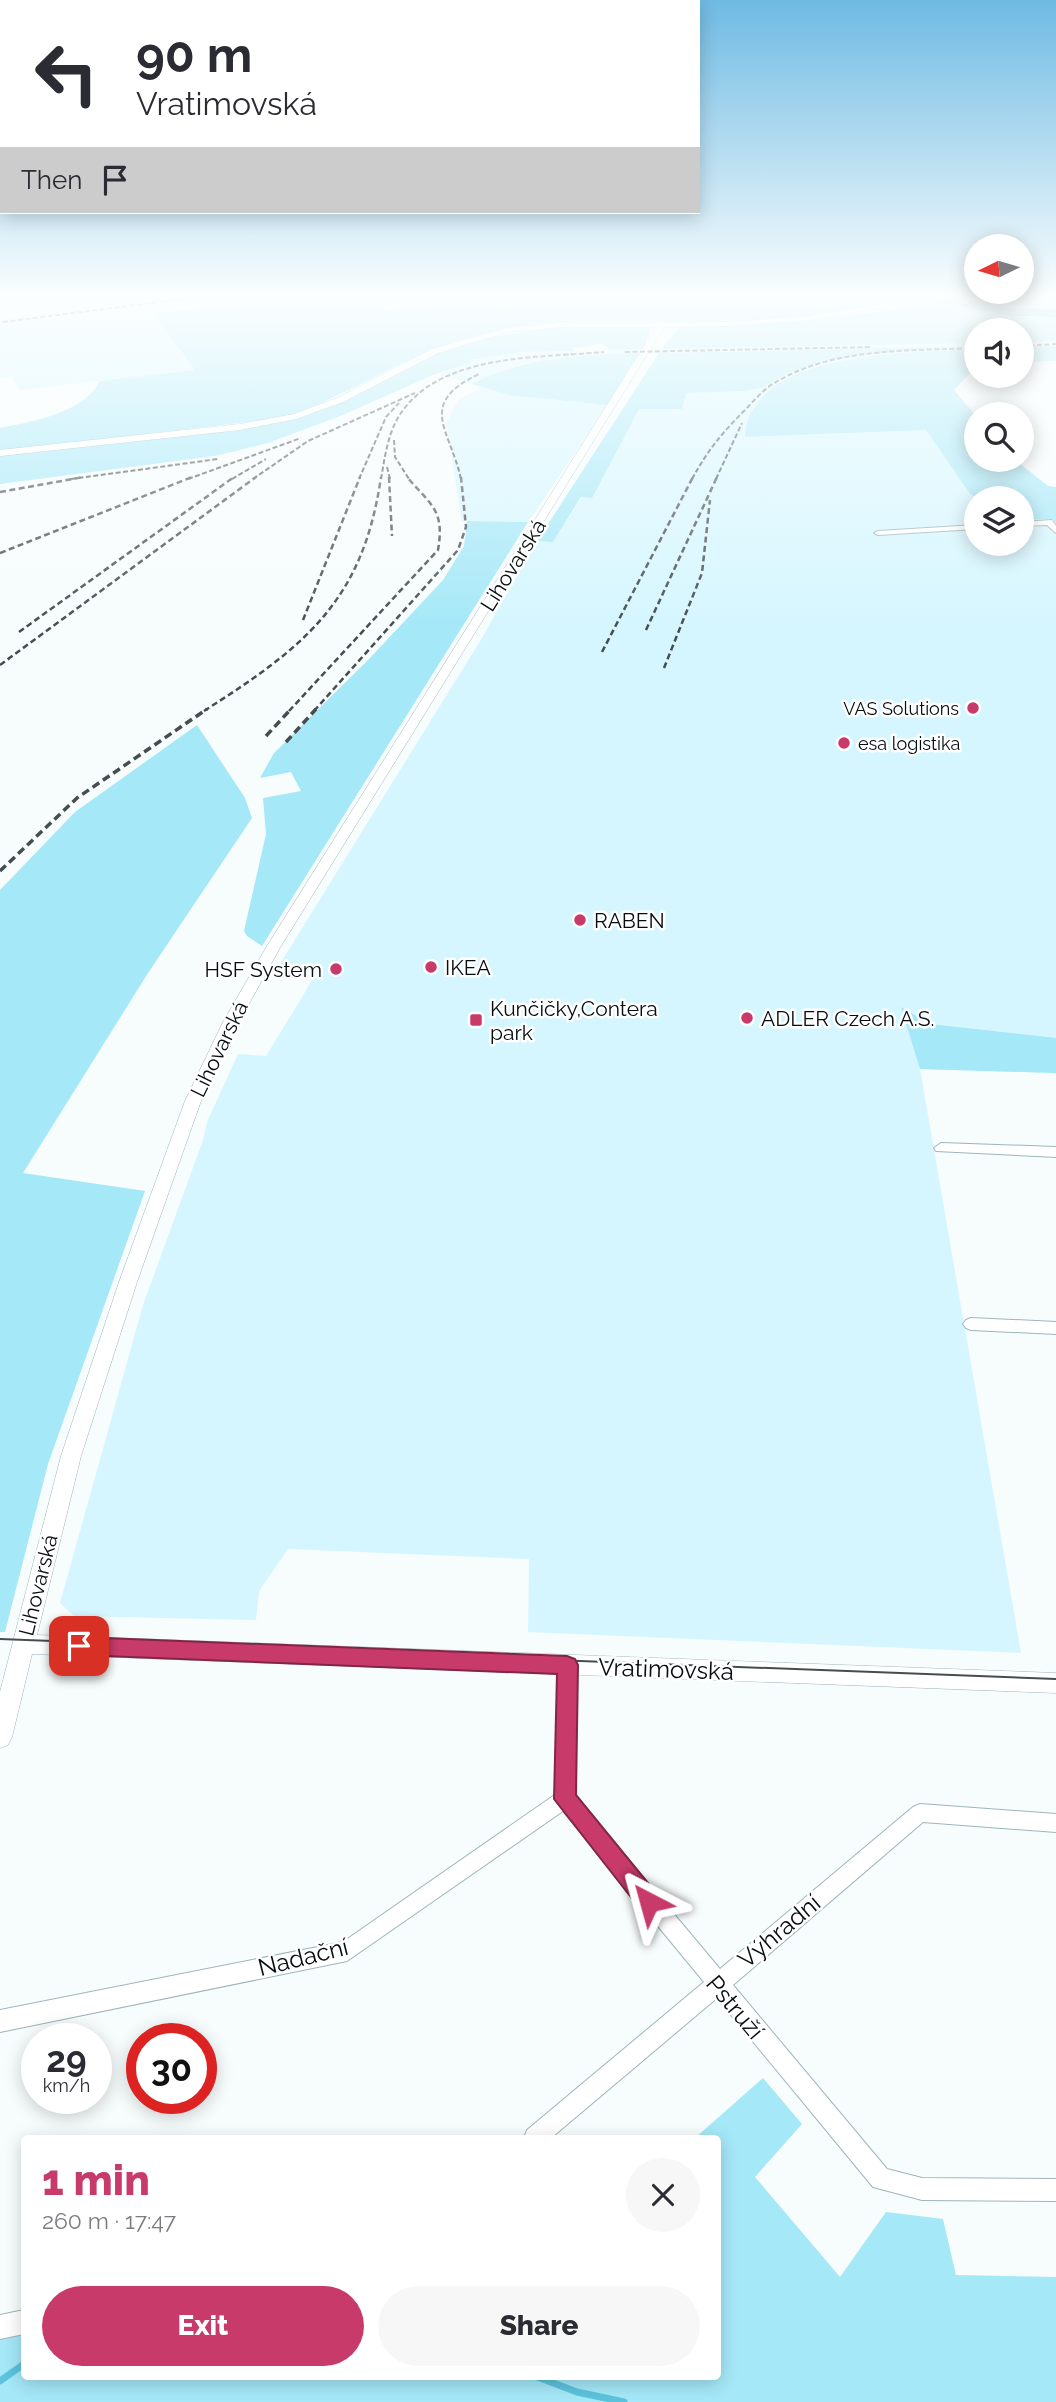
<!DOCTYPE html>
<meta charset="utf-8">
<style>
body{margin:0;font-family:Raleway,sans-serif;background:#f7f7f7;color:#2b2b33;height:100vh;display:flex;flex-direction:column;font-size:26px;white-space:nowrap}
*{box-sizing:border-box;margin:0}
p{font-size:23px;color:#7c7c81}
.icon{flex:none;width:38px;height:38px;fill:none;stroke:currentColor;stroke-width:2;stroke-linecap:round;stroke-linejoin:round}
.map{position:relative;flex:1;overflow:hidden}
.panel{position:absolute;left:21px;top:2135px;width:700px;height:245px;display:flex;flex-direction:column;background:#fff;border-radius:7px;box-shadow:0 4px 18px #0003}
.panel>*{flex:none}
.guide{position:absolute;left:0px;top:0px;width:700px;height:214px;box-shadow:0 4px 18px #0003;background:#fff;color:#2b2b33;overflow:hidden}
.needle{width:46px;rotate:265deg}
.buttons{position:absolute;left:964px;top:234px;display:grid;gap:14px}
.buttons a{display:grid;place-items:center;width:70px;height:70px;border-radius:50%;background:#fff;box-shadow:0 4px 18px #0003;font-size:35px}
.speed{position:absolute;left:21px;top:2023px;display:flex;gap:14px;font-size:35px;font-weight:700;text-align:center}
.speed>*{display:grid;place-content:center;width:91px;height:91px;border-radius:50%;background:#fff;box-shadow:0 4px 18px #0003;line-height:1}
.speed small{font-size:18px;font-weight:400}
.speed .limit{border:10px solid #d22;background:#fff;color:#111}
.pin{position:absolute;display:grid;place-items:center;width:60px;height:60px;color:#fff;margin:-30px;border-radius:14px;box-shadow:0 4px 10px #0006}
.me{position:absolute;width:77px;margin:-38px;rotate:321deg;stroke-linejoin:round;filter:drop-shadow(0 0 5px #0008)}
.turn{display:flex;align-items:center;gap:24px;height:147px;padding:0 21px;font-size:32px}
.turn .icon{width:91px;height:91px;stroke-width:2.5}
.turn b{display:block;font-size:49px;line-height:60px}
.then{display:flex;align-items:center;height:66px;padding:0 21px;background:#0003;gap:14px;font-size:26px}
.round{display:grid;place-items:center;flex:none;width:74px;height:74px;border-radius:37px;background:#f7f7f7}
.overview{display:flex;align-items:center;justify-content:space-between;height:119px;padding:0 21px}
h1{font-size:42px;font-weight:800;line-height:52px;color:#c73a69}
.cta{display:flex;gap:14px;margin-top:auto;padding:14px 21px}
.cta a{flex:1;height:80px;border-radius:42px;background:#c73a69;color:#fff;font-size:28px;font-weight:800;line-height:80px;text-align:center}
.cta a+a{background:#f7f7f7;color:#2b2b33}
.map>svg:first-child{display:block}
.built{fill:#d5f6ff}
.green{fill:#a5e8f8}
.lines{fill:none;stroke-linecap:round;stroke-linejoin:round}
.stream{stroke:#5bc4dc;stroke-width:7}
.minor-casing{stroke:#9eb5bb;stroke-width:2}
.tertiary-casing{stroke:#9eb5bb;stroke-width:1}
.trunk-casing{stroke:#117689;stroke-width:1}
.minor{fill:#fff;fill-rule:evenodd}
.tertiary{fill:#fff;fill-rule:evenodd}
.trunk{fill:#46bed4;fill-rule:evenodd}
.tram{stroke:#464d4e;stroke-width:2}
.rail-far2{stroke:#464d4e;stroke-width:2;stroke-dasharray:5 2.5;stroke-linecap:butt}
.rail-far1{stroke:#464d4e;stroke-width:2.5;stroke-dasharray:6 3.5;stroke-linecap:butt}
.rail{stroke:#464d4e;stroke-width:3.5;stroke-dasharray:8 4.5;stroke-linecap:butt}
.route{fill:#c73a69;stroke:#812644;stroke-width:2}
.poi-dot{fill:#c73a69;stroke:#fff;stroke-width:2.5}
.labels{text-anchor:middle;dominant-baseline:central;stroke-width:5;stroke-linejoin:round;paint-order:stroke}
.far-poi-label{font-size:18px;fill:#060d0f;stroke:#fff;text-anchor:end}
.street-label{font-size:21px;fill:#060d0f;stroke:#fff}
.poi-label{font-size:21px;fill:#060d0f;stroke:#fff;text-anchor:start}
.near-street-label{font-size:24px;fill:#060d0f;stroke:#fff}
</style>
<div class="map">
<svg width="1056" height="2402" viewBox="0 0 1056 2402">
<rect width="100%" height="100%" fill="#f7fcfd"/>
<path class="built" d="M0,293H342L154,313L195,370L20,390L12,377L0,378Z
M366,293H440L433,304L385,310Z
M976,343V346L581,355L524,363L472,384L439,375L471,363L468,361L521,352Z
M976,347V349L859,358L829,364L793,376L780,382L760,398L753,408L746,437L926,430L970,494L979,499H976V544H1022V528L1056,525V1073L920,1069L1021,1653L528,1632L529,1559L288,1549L259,1591L256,1620L74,1616L60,1603L143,1305L203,1140L207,1122L238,1054L266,1056L301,999L316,973L278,967L482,638L537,541L553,542L639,409H682L686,393L744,391L762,388L788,373L825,361L877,353Z
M482,387L509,395L608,405L528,522L462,521L446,424L458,400Z"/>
<path class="green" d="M342,293H366L386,310L433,304L440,293H598L599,297L655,293H947C877,307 807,319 736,322C662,324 587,315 513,328C484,333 455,340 427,352C377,373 333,402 282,418L0,451V428C32,422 85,412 100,381L195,370L153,313Z
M1056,293V310C1026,310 995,313 969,294Z
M927,302H944L986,310L1056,314V341L1022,342V331H976V343L662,349L676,330L683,327C764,326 847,320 927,302Z
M638,326L651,329L643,349L610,350L601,344L572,348L574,351L521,352L469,360L472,363L435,374L343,415L268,443L215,456L0,484V455L297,419L345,401L440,352L478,339L556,327Z
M976,346L858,355L825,361L788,373L762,388L744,391L686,393L682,409H639L592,498L581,497L553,542L537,541L659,353Z
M1056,346V361L1022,362V347Z
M976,349V372L969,374L954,390L976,416V460H1018L1019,463L1048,486L1056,487V524L1053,519L1022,520V499H979L970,494L926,430L745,437C749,349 914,353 976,349Z
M641,353L608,405L509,395L472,384C526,356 583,355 641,353Z
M467,521L528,522L262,946L247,936L244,931L266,834L263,798L301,791L291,772L260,778L274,753L370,658L443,580L464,546Z
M197,725L245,798L252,818L148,973L23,1173L145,1191L48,1464L5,1632H0V890L75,812Z
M901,1007L930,1024L1056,1038V1073L920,1069Z
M763,2078L802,2124L755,2177L840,2277L886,2212L943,2219L956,2275L1056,2277V2402H0V2339L24,2332V2376H718V2138H695Z"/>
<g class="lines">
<path class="stream" d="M535,2376L577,2392L624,2402
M0,2381L24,2364"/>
<g class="minor-casing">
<path id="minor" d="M1052,520L1056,526V533L1047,525L1022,526V522Z
M976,525V529L878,535L874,533L878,531Z
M941,1143L1056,1147V1157L936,1151L934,1148Z
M971,1318L1056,1322V1334L971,1330L966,1328L963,1324L966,1320Z
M567,1657L573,1659L576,1665L575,1796L720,1969L913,1807L920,1804L1056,1814V1832L923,1822L733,1985L887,2169L922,2178L1056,2179V2201L922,2200L873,2187L717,1998L551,2138H524L527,2130L704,1982L563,1811L347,1961L0,2032V2010L343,1942L556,1794L558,1665L561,1659Z
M24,2310V2334L0,2339V2315Z"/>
</g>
<g class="tertiary-casing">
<path id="tertiary" d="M949,293H967L811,320L728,326L664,327L281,946L239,1022L201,1101L137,1282L81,1456L37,1635L1056,1673V1693L32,1654L12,1737L8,1745L0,1748V1692L61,1456L119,1282L185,1101L223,1022L267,946L656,327H561L508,332L438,353L343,402L296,419L240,430L0,456V450L240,424L294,414L337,398L432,349L507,328L561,323L728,322L811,316Z"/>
</g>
<g class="trunk-casing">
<path id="trunk" d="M929,296L959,298L1009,309L1056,310V316L1009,315L959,304L925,301V297Z"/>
</g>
<use href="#minor" class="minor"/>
<use href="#tertiary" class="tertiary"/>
<use href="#trunk" class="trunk"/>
<path class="tram" d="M0,1639L1056,1679"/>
<path class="rail-far2" d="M3,322L229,293
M1022,346L1056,344
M625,352L872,347
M564,355L604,352
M394,440L395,457L409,479
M387,467L390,479
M71,479L218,459
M188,479L301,438
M232,479L266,459
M253,479L308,441L415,393
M359,479L386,417L399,403
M381,479C385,456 388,432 401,413C437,360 518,358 574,354
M461,479C450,429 416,404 479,374
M692,479C708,450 721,434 744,411C754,401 763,389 776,382C835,347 910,351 976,348
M716,479L742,423"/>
<path class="rail-far1" d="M389,477L392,536
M0,492L84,477
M0,553L192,477
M303,620L360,477
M646,630L717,477
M19,632L234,477
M602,652L693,477
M0,665L256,477
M664,668L702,573L710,500
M204,711C304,647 363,602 381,477
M289,711L438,550C445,510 431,505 407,477
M314,711L458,550L466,527L461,477"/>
<path class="rail" d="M266,736L291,709
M286,742L316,709
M0,871L77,798L207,709"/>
</g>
<linearGradient id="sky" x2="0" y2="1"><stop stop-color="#6fbae3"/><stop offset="0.47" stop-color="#fbfefe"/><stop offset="1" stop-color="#fbfefe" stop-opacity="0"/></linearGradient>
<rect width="1056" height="629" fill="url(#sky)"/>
<path class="route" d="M79,1637L567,1656L575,1659L578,1665L576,1795L657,1894L660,1902L657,1910L649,1913L641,1910L554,1799L557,1674L79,1655L72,1653L69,1646L72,1640Z"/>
<g class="poi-dot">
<circle cx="973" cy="708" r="7"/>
<circle cx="844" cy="743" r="7"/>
<circle cx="580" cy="920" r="7"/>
<circle cx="431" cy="967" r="7"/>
<circle cx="336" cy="969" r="7"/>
<circle cx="747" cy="1018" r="7"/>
<rect x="469" y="1013" width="14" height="14" rx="3.5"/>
</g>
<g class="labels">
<g class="far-poi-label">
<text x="959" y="708">VAS Solutions</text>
<text x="858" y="743" text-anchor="start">esa logistika</text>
</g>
<g class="street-label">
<text transform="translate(513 565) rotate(-58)">Lihovarská</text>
<text transform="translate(219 1049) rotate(-64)">Lihovarská</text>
<text transform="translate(38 1585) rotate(-76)">Lihovarská</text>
</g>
<g class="poi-label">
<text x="594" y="920">RABEN</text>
<text x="445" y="967">IKEA</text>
<text x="322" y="969" text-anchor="end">HSF System</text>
<text x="490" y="1008">Kunčičky,Contera<tspan x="490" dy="24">park</tspan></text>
<text x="761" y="1018">ADLER Czech A.S.</text>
</g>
<g class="near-street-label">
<text transform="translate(666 1669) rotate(2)">Vratimovská</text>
<text transform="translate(779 1931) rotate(-40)">Výhradní</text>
<text transform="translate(303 1957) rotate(-14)">Nadační</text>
<text transform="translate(735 2007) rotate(50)">Pstruží</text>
</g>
</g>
</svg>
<div class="buttons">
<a><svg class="needle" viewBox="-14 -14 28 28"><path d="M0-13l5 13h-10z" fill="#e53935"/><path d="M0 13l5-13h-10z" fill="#7c7c81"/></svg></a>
<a><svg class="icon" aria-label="sound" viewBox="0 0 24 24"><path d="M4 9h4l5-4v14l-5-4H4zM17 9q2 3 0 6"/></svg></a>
<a><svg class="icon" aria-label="search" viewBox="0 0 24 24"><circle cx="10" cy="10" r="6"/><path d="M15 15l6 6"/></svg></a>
<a><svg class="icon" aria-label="layers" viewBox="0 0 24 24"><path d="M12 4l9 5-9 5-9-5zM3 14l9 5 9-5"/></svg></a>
</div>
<div class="speed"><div>29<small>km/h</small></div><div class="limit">30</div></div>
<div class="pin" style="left:79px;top:1646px;background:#d93025"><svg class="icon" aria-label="arrive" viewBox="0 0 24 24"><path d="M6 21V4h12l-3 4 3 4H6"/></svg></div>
<svg class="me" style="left:649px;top:1902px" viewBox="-20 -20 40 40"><path d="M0-17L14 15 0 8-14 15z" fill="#c73a69" stroke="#fff" stroke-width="4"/></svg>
<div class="guide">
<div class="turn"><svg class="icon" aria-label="left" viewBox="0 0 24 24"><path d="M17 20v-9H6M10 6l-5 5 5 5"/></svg><div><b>90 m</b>Vratimovská</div></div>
<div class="then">Then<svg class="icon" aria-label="arrive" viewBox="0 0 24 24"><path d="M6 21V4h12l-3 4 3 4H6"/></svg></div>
</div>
<section class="panel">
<div class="overview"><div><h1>1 min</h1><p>260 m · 17:47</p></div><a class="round"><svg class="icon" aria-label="close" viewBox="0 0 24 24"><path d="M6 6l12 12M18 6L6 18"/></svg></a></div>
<div class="cta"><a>Exit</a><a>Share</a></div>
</section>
</div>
